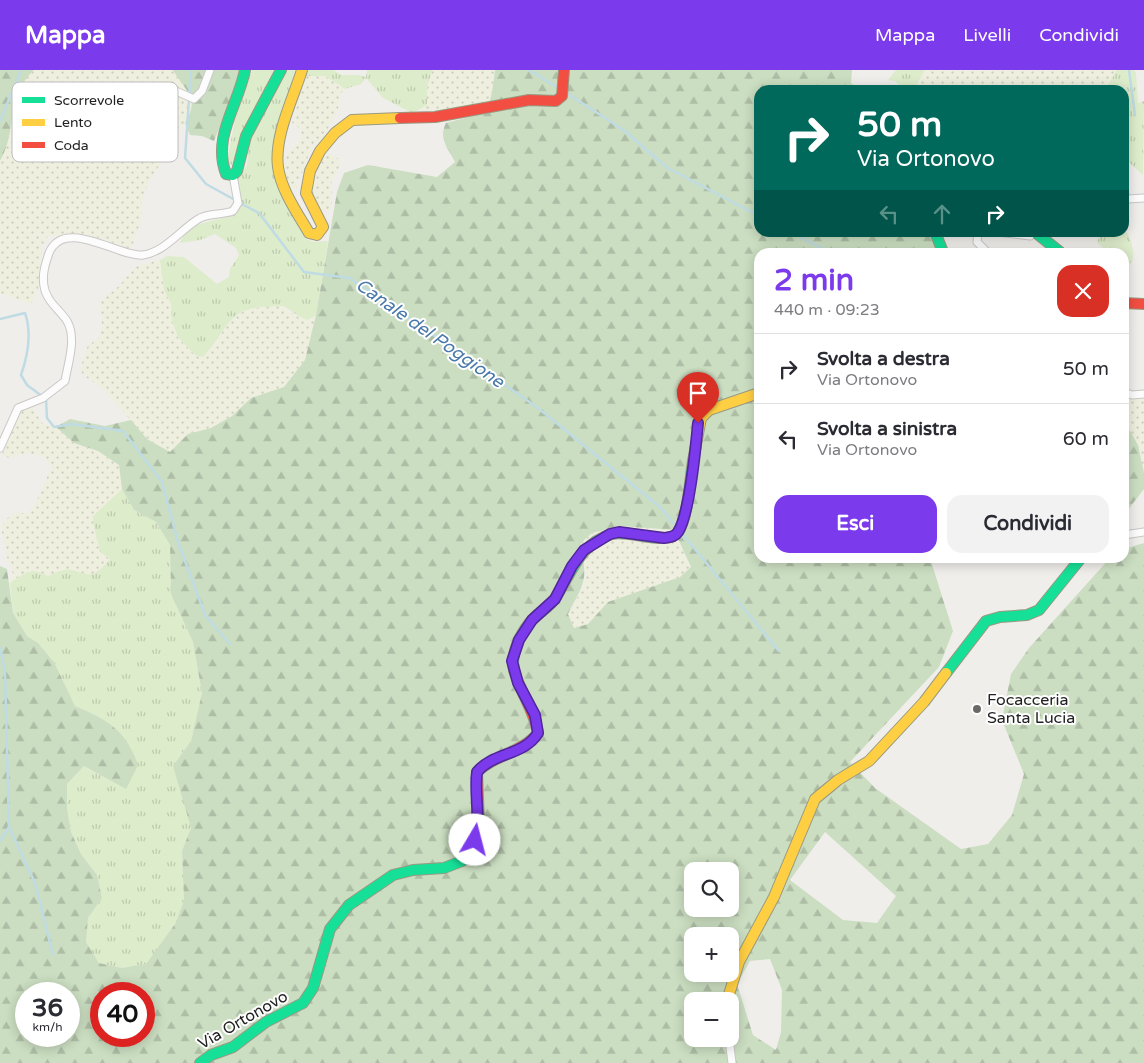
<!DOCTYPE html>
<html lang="it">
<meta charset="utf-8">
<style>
body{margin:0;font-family:"Varela Round",sans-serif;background:#f2f2f3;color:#2b2b33;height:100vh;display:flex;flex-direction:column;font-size:19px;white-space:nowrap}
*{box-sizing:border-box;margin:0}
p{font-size:16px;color:#7c7c81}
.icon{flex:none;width:28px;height:28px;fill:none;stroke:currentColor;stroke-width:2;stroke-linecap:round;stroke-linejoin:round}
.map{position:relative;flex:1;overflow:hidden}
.drawer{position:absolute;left:754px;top:178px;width:375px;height:315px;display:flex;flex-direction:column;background:#fff;border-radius:15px;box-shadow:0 2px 12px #0003}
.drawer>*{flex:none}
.top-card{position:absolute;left:754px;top:15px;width:375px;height:152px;border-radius:15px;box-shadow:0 2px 12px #0003;background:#00695c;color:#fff;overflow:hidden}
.fabs{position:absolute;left:684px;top:792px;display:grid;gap:10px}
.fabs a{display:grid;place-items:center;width:55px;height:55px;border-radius:10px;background:#fff;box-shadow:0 2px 12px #0003;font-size:25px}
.speed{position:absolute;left:15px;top:912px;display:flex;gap:10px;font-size:25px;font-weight:700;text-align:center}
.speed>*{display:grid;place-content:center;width:65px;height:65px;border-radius:50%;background:#fff;box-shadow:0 2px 12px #0003;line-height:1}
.speed small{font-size:12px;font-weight:400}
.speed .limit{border:8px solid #d22;background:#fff;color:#111}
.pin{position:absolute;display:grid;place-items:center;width:42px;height:42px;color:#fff;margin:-51px -21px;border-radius:50% 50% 50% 0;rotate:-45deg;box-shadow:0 0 5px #0007}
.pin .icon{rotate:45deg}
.me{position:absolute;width:55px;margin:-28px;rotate:8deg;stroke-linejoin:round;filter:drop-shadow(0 0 4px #0008)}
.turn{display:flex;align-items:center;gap:18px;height:105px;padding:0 20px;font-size:22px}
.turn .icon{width:65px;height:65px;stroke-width:2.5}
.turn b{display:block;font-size:35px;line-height:42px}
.lanes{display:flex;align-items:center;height:48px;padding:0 20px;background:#0003;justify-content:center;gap:25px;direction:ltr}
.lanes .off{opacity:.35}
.round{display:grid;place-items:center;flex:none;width:52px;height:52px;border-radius:15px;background:#f2f2f3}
.summary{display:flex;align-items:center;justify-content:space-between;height:85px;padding:0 20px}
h1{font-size:30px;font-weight:700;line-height:38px;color:#7c3aed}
.button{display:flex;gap:10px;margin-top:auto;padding:10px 20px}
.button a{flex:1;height:58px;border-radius:15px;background:#7c3aed;color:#fff;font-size:20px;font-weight:700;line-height:58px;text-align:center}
.button a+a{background:#f2f2f3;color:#2b2b33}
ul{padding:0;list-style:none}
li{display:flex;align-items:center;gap:15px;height:70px;padding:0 20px;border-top:1px solid #e1e1e2}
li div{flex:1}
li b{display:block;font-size:19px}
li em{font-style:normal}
header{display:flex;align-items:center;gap:30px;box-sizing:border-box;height:70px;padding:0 25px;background:#7c3aed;color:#fff}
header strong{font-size:24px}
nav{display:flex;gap:28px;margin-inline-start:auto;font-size:18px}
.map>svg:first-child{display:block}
.farmland{fill:url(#farmland-dots)}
.grass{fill:url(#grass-tufts)}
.forest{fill:url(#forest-firs);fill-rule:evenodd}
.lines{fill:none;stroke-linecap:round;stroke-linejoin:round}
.stream{stroke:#bfdbe3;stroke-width:2.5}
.street-casing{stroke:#c9c8c7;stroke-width:9}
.fast-casing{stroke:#999a82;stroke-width:12}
.slow-casing{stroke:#999a82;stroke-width:12}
.jam-casing{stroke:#999a82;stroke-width:12}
.street{stroke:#fdfcfc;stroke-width:7}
.fast{stroke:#16e098;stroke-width:10}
.slow{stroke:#ffcf43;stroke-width:10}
.jam{stroke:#f24e42;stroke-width:10}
.route-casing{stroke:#51269a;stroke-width:12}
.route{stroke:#7c3aed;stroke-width:9}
.poi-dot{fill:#6a6968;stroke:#fff;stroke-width:2}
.labels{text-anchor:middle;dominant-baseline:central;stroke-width:4;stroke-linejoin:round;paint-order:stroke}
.poi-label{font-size:16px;fill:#222;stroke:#fff;text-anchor:start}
.street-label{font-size:16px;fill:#222;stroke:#fff}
.water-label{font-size:18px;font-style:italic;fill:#4a7aab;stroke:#fff}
.key{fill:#fff;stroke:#bdbdbd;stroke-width:1}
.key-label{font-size:14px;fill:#222}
</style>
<header>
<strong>Mappa</strong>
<nav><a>Mappa</a><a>Livelli</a><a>Condividi</a></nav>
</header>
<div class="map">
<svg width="1144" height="993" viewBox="0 0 1144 993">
<defs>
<pattern id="farmland-dots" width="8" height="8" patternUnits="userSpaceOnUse" patternTransform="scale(1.25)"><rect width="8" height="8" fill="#efefdf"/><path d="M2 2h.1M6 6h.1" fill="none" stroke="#cdcdbf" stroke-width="1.8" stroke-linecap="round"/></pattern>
<pattern id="grass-tufts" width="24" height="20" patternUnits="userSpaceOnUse" patternTransform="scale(1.25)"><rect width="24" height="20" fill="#ddeccb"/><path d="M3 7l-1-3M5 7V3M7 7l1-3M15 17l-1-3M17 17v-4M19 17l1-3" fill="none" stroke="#bdcaae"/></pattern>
<pattern id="forest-firs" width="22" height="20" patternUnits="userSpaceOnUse" patternTransform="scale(1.25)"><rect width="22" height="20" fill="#cbdec1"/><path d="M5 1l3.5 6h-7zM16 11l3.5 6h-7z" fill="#aebea6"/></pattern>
</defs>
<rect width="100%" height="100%" fill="#f0eeeb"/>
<path class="farmland" d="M34,0H173L192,26V41L185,53L167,73L168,81L148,114L142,131L141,151L131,179L87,164L48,166L42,176L38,220L31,234L0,223V91L11,55L14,30L25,8Z
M432,0H495L491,32L449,40H420L427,35V18Z
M925,0L956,1L1117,0L1105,20H916L918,12Z
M317,4L325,6L345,19L340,25L338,40L320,73H315L311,79L296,119L291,118L283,101L287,84L298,72L302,60L292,53L305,6Z
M328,83L339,89L341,93L332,111V140L317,142L311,119L322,87Z
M160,190L164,220L171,234L172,251L178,267L195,285L203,287L214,275L227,254L246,239L279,235L300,248L308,250L316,245L305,290L284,317L251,328L232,346L211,358L188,364L170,382L147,369L103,319L83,305L80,299L88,275L98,269L102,257L100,232L120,215L136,196Z
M1124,328H1144V403L1138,375L1130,361L1124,357Z
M31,336L43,354L56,357L74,373L98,381L119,395L122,419L102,437L93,459L98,470L100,482L110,489L94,505H82L70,500L59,501L48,506L25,503L10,513L13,504L6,484L1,457L5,450L14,443H28L35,434L52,396L44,387L26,383L9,388L2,385L10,357L20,341Z
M621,456L674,460L691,498L680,507L608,532L588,554L574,558L568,544L583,518L586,503L581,473L592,463Z"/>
<path class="grass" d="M252,0H274L239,69L232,95L227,92L235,49Z
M286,0H295L275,70L274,90L306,169L314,172L328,171L316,245L308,250C297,248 291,238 281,236C276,235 271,237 265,237C227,238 226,263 203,287L195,285L178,267L172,251L171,234L164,220L160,190L167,186L184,187L217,214L229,207L230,199L239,185L236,178L215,164L200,170L180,173C190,145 224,156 241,137L242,128L236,110L247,95L250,68Z
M305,0H333L342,5H358L366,7L367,0H432L427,18V35L412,43L383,28L366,8L361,14L345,19L325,6H305Z
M896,0H925L918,12L916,20H899V16L895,11L888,10Z
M1117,0H1134L1136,3L1138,33L1144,31L1143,105L1124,88V20H1105Z
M1124,159C1130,164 1136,183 1132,191C1131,194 1128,196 1126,198L1124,196V182H1107L1097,172L1101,163L1124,162Z
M122,419L134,440L156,452L170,475L171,524L193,572L202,623L191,671L173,696L192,758L182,781L184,831L175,854L147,894L122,898L99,893L86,872L88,848L102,828L97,805L81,784L71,762L67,738V714L84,696L126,719L97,646L75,636L54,592L38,573L27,566L13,543L10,513C25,503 30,497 48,506C55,503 64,498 72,500C94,506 93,508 110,489L100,482C98,469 93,459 93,446Z"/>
<path class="forest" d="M0,0H34C5,27 18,60 0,91Z
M173,0H240L237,15L214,71L202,66L190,65L185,53C201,26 185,22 173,0Z
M495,0H852L851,13L860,20H759V162L930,163L938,182H759V488H930L953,561L939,597L850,692L875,718L961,779L988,774L1012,745L1024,704L1002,650L1011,604L1029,578L1110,488H1124V479L1144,473V993H0V496L7,499L13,543L27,566L38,573L54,592L75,636C108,650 126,660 138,695L126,719L84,696L67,714V738L71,762L81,784L97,805L102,828L88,848L86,872L99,893L122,898L146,894L175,854L184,831L182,781L191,758L173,696L191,671L202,623L193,572L171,524L170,475L156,452L134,440L122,419L119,395L98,381L74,373L56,357L70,349L105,356L131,350L147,369L170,382L188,364L211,358L232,346L251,328L284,317L305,290L316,245L337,122L344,103L368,95L437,107L455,92C448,78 438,69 446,53C490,41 489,47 495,0ZM621,456L674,460L691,497L680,507L608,532L588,554L574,558L568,544C586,510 587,512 581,473L592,463ZM825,762L896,826L877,853L843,850L790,810ZM692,801H730V839H692ZM692,866H730V904H692ZM770,889L782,920L781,962L776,980L753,965L737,914L750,891ZM26,924H69V966H26ZM101,924H144V966H101ZM692,931H730V969H692Z
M1124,357L1130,361L1138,375L1144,403V419L1124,445Z"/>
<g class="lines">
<path class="stream" d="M191,0L185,88L206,114L235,130
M529,0L560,19
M1129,0L1135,45
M565,22L625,61L666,97L759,146
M0,51L21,0
M240,133L259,143L304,202L349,208L376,225L538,338L661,438L673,453
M791,162L829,182
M0,249L25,243C32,263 28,285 21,305L27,315L46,329L47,348L54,357L72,354L123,361L162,412L178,472L205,545L230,574
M684,466L779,581
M0,578L5,601L9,757L0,771
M9,757L35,813L53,885"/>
<g class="street-casing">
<path id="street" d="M17,50L33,35L100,27L134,17L176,21L194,29L202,21L210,0
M1124,125L1128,129L1144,128
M978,162L977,172L987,182
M997,162L1030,166
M1124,322L1132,325L1144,324
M0,378L18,338L43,328L65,311C68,293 77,268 67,251C59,239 46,231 44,216C42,204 45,195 49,183C64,146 120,188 143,185C165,182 181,159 200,148C210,143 222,145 233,141L238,133L233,105
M1124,465L1144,462
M729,969L732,993"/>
</g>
<g class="fast-casing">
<path id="fast" d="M245,0C238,36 212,67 226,104L233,105L237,101L246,66L281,0
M935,162L943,182
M1035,162L1060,182
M514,600C510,583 522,560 534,548C541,541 551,536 556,527C572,502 580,473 612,464C628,459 668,477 678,462C688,447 690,409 693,391
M946,603L986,551L1000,547L1027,545L1039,540L1081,488
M200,993L211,985L233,977L266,952L303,933L313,918L330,859L349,835L393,805L413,800L444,798L462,791L475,774L479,754"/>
</g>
<g class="slow-casing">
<path id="slow" d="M302,0C293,29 274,66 278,97C281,120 298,144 309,163L317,165L323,157L306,123L310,101L320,81L335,63L352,50L400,48
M693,391L701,348L709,340L759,323
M727,931L739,892L774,827L815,729L838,710L869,691L924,632L946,603"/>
</g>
<g class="jam-casing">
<path id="jam" d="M400,48L435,47L529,30L556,31L562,26L564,0
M1124,233L1144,234
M479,754L477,702C495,684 522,683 538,663C534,640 520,622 514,600"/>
</g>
<use href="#street" class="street"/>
<use href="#fast" class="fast"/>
<use href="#slow" class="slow"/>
<use href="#jam" class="jam"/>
</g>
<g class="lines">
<g class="route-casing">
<path id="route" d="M475,770C481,747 474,725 477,702C493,682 524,686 538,663L535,645L518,613L512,591L519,570L532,550L555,529L572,496L584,480L610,464L619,462L664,468C670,467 675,467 678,462C689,446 696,375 698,353"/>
</g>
<use href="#route" class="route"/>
</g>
<circle class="poi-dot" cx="977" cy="639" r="5"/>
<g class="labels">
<g class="poi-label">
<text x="987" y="630">Focacceria<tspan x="987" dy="18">Santa Lucia</tspan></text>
</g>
<g class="street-label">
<text transform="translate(243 950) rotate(-30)">Via Ortonovo</text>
</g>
<g class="water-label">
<text transform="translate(430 263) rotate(35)">Canale del Poggione</text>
</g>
</g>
<rect x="12" y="12" width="166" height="80" rx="8" class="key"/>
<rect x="22" y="27" width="23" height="6" fill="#16e098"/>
<rect x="22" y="49" width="23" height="7" fill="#ffcf43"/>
<rect x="22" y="72" width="23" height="6" fill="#f24e42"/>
<g class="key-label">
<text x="54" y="35">Scorrevole</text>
<text x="54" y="57">Lento</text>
<text x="54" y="80">Coda</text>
</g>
</svg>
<div class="fabs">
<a><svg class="icon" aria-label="search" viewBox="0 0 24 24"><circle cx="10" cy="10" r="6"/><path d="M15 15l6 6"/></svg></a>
<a>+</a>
<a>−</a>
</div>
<div class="speed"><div>36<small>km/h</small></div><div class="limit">40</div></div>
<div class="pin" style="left:698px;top:353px;background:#d93025"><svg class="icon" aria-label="arrive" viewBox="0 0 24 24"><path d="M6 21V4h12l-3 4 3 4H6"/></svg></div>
<svg class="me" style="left:475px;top:770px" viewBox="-20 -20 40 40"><circle r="19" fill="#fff"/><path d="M0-13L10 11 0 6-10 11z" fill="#7c3aed"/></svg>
<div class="top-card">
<div class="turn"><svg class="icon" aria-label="right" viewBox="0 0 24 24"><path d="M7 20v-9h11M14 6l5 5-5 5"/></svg><div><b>50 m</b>Via Ortonovo</div></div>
<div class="lanes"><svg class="icon off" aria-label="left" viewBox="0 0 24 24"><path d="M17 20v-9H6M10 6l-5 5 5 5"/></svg><svg class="icon off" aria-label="ahead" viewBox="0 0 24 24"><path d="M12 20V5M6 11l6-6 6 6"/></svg><svg class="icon" aria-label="right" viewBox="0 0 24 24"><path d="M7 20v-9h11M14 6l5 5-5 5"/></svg></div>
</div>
<section class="drawer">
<div class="summary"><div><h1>2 min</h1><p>440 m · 09:23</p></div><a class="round" style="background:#d93025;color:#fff"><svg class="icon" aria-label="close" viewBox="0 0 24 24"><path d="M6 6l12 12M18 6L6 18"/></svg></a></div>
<ul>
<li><svg class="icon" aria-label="right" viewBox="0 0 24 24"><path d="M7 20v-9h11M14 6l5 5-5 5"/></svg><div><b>Svolta a destra</b><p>Via Ortonovo</p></div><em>50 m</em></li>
<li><svg class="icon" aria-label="left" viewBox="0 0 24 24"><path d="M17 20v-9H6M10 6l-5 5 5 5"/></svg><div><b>Svolta a sinistra</b><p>Via Ortonovo</p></div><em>60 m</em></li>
</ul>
<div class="button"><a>Esci</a><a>Condividi</a></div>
</section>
</div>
